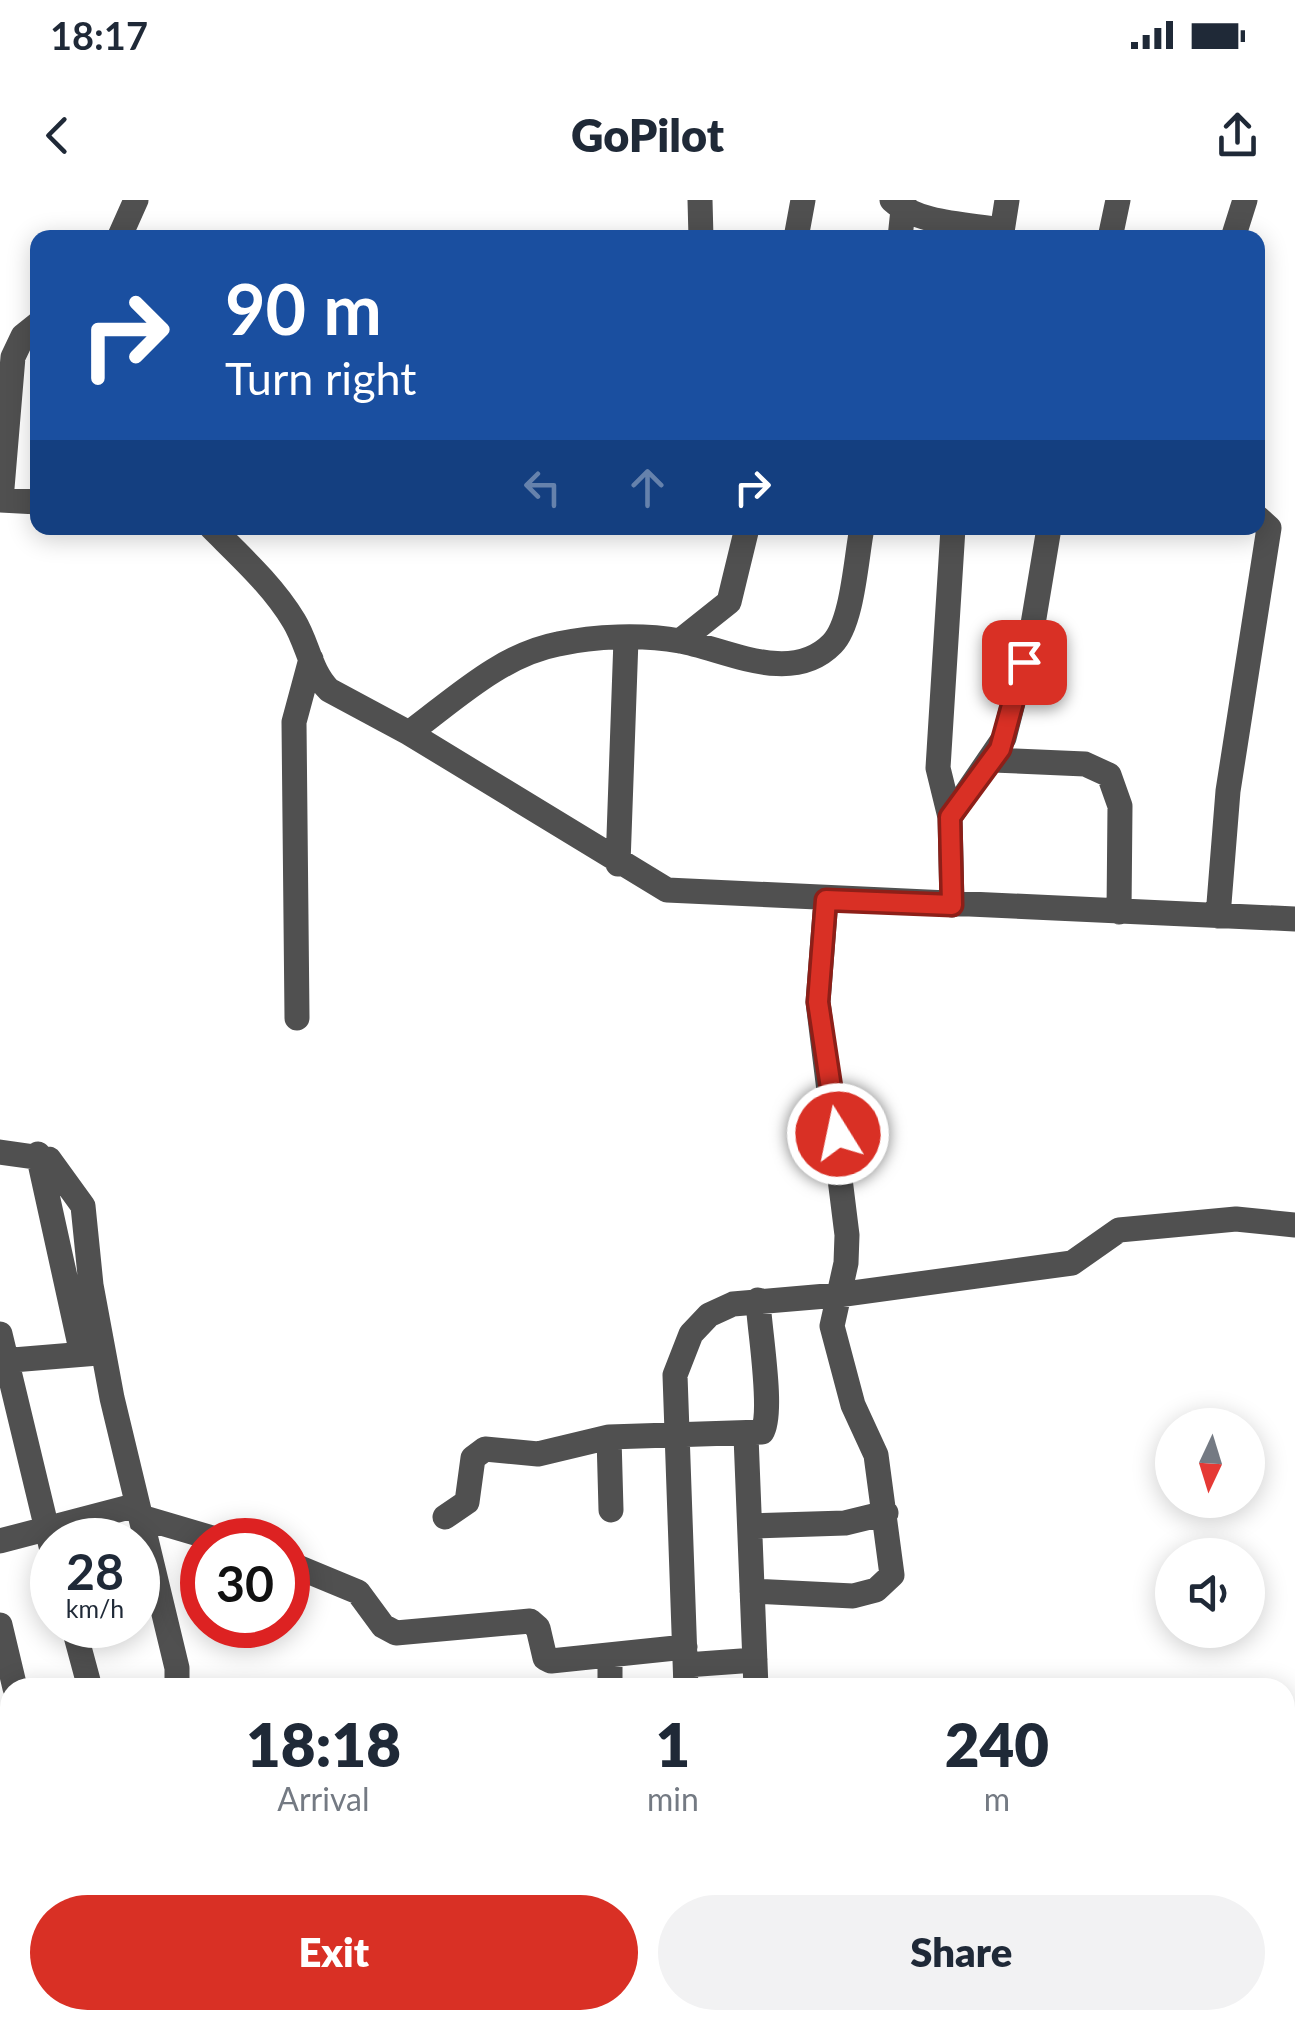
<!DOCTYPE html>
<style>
body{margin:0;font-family:Lato,sans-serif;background:#f2f2f3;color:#1f2937;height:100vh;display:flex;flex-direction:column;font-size:38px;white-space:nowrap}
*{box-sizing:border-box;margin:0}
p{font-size:32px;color:#747a83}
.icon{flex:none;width:55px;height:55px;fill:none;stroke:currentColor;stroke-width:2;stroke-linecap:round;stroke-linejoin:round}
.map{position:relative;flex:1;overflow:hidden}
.sheet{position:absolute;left:0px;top:1478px;width:1295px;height:352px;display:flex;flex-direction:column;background:#fff;border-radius:30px 30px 0 0;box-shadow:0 5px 25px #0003}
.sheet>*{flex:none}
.top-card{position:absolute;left:30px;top:30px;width:1235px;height:305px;border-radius:20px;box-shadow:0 5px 25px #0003;background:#1a4fa0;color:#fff;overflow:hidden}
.needle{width:65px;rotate:184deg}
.controls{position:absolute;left:1155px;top:1208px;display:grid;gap:20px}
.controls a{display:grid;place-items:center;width:110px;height:110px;border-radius:50%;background:#fff;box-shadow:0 5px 25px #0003;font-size:50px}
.speed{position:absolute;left:30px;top:1318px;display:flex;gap:20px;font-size:50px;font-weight:700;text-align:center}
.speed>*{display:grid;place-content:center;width:130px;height:130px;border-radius:50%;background:#fff;box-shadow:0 5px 25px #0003;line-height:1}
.speed small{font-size:25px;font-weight:400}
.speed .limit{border:15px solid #d22;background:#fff;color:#111}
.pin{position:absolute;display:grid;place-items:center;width:85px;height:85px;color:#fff;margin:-42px;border-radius:20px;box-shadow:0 5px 15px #0006}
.me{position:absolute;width:110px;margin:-55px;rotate:350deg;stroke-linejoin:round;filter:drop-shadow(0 0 8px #0008)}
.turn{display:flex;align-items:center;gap:35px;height:210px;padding:0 30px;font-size:45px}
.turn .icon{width:130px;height:130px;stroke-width:2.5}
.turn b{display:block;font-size:70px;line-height:85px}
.lanes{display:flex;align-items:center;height:95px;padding:0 30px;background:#0003;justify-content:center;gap:50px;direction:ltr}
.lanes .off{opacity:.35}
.eta{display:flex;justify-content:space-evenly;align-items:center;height:170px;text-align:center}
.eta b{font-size:60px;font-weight:800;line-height:70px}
.button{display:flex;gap:20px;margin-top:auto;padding:20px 30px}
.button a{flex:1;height:115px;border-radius:60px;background:#d93025;color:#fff;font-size:40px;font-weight:800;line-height:115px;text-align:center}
.button a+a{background:#f2f2f3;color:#1f2937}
.status{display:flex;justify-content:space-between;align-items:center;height:70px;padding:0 50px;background:#fff;direction:ltr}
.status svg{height:28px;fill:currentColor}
header{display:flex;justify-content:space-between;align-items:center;height:130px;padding:0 30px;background:#fff;font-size:45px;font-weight:800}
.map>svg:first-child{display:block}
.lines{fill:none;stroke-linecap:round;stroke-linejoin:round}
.minor{stroke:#505050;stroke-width:25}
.route-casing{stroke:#8d1f18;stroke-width:25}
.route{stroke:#d93025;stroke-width:18}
</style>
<div class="status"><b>18:17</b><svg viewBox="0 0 49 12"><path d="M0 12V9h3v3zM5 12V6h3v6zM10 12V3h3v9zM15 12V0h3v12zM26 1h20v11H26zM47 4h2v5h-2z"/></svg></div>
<header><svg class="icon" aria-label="back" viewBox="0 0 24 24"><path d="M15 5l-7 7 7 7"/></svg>GoPilot<svg class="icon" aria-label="share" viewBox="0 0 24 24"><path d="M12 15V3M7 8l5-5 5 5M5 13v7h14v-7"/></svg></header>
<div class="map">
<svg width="1295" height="1828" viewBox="0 0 1295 1828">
<rect width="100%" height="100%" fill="#fff"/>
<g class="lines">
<path class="minor" d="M700,0L701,38
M892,0C918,24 967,24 1002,30
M119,38L136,0
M796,38L803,0
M900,38L904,0
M1001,38L1007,0
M1110,38L1118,0
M1233,38L1245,0
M0,300L38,302
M1,300L13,157L23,136L38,124
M212,328C241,357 273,386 294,421C308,444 310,471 329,490L409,533L667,690L1295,719
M680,441L729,402L747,328
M409,533C455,499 501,455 558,444C595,436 642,434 680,441C725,449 791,486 832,444C853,423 856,357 862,328
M993,560L1085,564L1109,575L1120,606L1119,712
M950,617L1004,538L1033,424L1049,328
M618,664L626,439
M952,705L950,617L938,568L953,328
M1218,716L1228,591L1269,328L1258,318
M297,818L294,522L311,459
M0,952L49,959L83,1006L91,1085L112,1198L177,1468V1488
M38,954L82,1154
M0,1134L52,1350
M0,1161L98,1153
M746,1236L756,1488
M609,1237L611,1310
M141,1317L219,1340
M445,1317L467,1302L473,1258L485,1249L538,1254L609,1237L762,1232C774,1213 759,1128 758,1100
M750,1326L845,1323L886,1313
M0,1341L137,1305
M288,1363L358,1392L383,1426L396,1433L530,1421L538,1428L545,1458L551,1461L685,1447
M752,1391L853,1396L876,1390L892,1375L876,1255L853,1205L832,1126L846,1063L847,1035L818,802L826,700
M0,1425L15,1488
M73,1425L90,1488
M610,1456V1488
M686,1465L755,1460
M686,1488L675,1175L691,1134L709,1115L733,1104L838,1095L1072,1063L1119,1030L1236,1019L1295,1025
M0,1582L10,1574
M0,1769L10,1772
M39,1828L42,1820
M114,1828L116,1820
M181,1828L182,1820"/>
</g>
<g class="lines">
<g class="route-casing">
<path id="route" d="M838,934L818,802L826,700L952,705L950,617L1000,549L1024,462"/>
</g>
<use href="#route" class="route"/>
</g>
</svg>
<div class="controls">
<a><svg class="needle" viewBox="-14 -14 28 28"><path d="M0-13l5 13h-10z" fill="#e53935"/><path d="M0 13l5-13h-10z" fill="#747a83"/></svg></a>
<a><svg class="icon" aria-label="sound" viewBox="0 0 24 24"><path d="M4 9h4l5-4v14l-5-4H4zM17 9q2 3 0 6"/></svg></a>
</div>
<div class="speed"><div>28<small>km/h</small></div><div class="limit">30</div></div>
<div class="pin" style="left:1024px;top:462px;background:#d93025"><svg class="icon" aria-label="arrive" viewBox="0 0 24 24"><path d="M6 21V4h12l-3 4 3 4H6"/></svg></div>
<svg class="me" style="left:838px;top:934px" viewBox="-20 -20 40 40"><circle r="17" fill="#d93025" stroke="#fff" stroke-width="3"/><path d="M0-11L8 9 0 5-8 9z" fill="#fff"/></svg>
<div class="top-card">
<div class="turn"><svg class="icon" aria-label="right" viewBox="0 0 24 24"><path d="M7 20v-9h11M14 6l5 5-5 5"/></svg><div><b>90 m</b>Turn right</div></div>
<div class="lanes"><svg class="icon off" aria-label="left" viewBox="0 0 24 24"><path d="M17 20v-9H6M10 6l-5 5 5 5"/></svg><svg class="icon off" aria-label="ahead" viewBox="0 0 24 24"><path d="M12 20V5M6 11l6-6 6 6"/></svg><svg class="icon" aria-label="right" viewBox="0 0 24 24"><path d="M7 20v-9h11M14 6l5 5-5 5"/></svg></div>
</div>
<section class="sheet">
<div class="eta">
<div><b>18:18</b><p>Arrival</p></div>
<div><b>1</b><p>min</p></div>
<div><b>240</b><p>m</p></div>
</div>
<div class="button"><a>Exit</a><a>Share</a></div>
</section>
</div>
